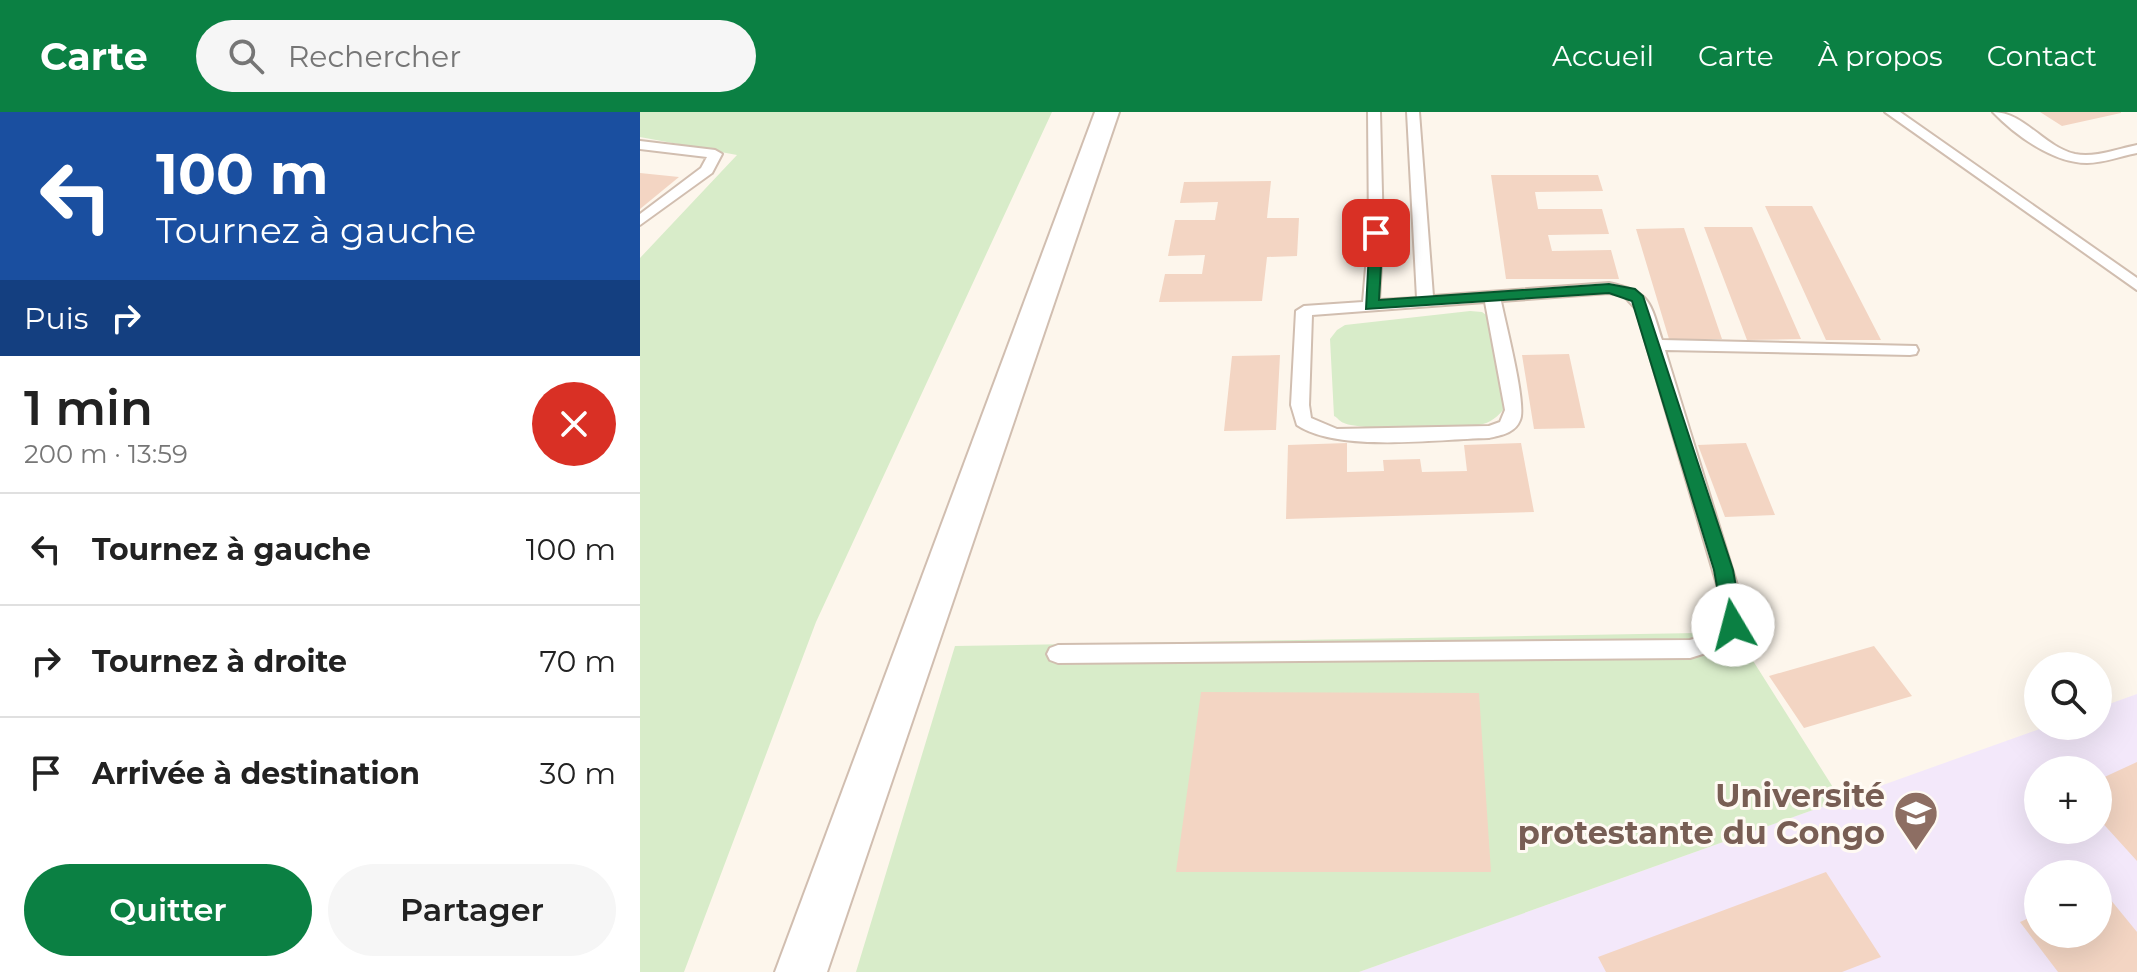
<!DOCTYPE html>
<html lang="fr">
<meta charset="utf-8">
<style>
body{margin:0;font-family:Montserrat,sans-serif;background:#f6f6f6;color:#222;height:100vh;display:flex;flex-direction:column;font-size:30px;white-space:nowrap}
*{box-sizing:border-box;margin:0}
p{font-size:26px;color:#767676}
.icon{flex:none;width:44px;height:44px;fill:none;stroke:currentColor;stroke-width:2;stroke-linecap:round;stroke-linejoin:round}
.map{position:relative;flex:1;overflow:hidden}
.details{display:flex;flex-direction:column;background:#fff;width:640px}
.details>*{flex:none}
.hud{background:#1a4fa0;color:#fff;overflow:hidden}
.buttons{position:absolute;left:1384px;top:540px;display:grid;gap:16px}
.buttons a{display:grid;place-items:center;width:88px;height:88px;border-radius:50%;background:#fff;box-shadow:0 8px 32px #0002;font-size:40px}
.pin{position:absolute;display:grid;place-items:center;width:68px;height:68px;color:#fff;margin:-34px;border-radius:16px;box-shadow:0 4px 12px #0006}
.me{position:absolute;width:88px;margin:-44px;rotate:352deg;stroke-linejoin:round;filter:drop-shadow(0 0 6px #0008)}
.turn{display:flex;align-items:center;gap:28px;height:168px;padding:0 24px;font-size:36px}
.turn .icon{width:104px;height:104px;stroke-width:2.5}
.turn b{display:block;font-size:56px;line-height:68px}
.then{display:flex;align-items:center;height:76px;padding:0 24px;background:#0003;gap:16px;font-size:30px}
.round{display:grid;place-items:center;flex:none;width:84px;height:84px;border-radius:42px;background:#f6f6f6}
.overview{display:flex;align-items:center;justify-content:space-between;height:136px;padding:0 24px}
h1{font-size:48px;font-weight:600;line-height:60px}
.primary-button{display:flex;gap:16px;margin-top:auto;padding:16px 24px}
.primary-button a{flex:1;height:92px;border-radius:48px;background:#0b8043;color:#fff;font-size:32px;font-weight:600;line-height:92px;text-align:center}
.primary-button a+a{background:#f6f6f6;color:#222}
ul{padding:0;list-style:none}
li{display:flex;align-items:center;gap:24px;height:112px;padding:0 24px;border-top:2px solid #e0e0e0}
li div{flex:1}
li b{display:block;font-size:30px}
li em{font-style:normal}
header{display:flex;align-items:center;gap:48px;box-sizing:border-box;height:112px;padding:0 40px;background:#0b8043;color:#fff}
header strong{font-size:38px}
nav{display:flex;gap:44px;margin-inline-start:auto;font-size:28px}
.search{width:560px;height:72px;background:#f6f6f6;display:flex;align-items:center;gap:20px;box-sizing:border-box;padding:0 28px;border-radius:44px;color:#767676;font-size:30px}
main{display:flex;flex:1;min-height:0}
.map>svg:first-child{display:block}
.education{fill:#f3e8fa;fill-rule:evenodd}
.green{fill:#d8ecc9}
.building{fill:#f3d5c3}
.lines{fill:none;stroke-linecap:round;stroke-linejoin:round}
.lane-casing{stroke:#d1beb0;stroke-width:4}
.street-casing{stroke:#d1beb0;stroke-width:4}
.lane{fill:#fff;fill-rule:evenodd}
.street{fill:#fff;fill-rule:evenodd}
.route{fill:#0b8043;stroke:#07532c;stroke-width:2}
.labels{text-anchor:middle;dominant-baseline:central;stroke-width:6;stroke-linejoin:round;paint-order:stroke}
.near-education-label{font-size:32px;font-weight:bold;fill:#785e54;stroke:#fffaf3;text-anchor:end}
</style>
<header>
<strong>Carte</strong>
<div class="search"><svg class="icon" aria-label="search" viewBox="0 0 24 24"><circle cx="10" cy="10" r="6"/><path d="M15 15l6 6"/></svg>Rechercher</div>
<nav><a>Accueil</a><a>Carte</a><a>À propos</a><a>Contact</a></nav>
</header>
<main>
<section class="details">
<div class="hud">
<div class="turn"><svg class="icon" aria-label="left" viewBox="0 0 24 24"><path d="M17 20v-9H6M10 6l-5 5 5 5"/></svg><div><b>100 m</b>Tournez à gauche</div></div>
<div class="then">Puis<svg class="icon" aria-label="right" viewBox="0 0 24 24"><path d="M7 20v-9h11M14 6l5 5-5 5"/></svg></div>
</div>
<div class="overview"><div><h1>1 min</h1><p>200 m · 13:59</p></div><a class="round" style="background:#d93025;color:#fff"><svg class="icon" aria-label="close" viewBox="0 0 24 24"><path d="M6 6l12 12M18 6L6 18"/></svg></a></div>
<ul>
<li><svg class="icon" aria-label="left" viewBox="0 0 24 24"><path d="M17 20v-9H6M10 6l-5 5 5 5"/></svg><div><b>Tournez à gauche</b></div><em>100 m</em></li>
<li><svg class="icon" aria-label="right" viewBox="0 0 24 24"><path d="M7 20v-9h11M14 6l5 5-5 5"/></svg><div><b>Tournez à droite</b></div><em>70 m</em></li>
<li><svg class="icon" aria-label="arrive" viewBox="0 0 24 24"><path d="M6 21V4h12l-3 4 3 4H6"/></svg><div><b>Arrivée à destination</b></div><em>30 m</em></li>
</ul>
<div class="primary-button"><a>Quitter</a><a>Partager</a></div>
</section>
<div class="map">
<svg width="1497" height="860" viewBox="0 0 1497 860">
<rect width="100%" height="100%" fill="#fdf6ec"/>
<path class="education" d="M1497,582V860H719L1408,614H1458V596ZM1398,658H1458V718H1398ZM1398,762H1458V822H1398Z"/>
<path class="green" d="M0,0H412L176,510L44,860H0V146L97,43L0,25Z
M830,199L842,200L852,207L867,293C861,301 854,309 843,312C824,318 721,319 704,311C700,310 698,306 694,304L690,227L697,218L705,213Z
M1115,520L1110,544L1201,688L719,860H216L315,534Z"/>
<path class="building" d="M1400,0H1481V1L1422,14Z
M0,61L39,65L0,97Z
M851,63H958L963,79L895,80L898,97H962L969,122L908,123L912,139L971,138L979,167H866Z
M631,69L627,106H659L657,144L627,145L622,189L519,190L525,162H562L565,143L528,144L535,108H575L578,90L540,91L544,70Z
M1125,94H1172L1241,228H1186Z
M1064,115H1112L1161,227L1107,228Z
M1044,116L1082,227H1029L996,117Z
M929,242L945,316L894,317L882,243Z
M640,243L636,318L584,319L592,244Z
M707,331V360L744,359L743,348L780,347L782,360L827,359L824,333L881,331L894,400L646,407L648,333Z
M1106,331L1135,403L1085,405L1058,333Z
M1234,534L1272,584L1164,616L1129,564Z
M561,580L839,581L851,760H536Z
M1497,650V749L1458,706V668Z
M1186,760L1241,845L1202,860H966L958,845Z
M1461,776L1497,820V860H1418L1380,810L1398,802V822H1458V777Z"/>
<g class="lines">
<g class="lane-casing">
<path id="lane" d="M728,0H740L743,121L739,188L777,186L767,0H779L793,184L969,171C1011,180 1010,190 1022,228L1276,234L1278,238L1276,242L1270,243L1025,238L1101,486L1104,513L1085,535L1050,546L418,551L410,548L407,542L410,536L418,533L1050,528L1070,522L1082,510L1081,486L996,197L984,184L969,181L861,189C865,210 887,293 880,308C875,321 862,323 849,326C797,327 699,341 657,313L651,293L656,199L664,194L723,190L729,121ZM845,190L865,298L860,310L849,314L697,317L671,306L669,293L672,203Z
M1245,0H1260L1497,166V178Z
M1353,0C1384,0 1404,35 1435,42C1455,46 1477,37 1497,33V41C1481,44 1463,51 1447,51C1413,51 1375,23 1353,0Z
M0,29L75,38L82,42L72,61L0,113V102L61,56L67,45L0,37Z"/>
</g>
<g class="street-casing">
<path id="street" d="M455,0H479L187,860H135Z"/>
</g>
<use href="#lane" class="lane"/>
<use href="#street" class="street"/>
</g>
<path class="route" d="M736,117L743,121L739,188L969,172L995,177L1003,184L1093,458L1103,513L1100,518H1087L1084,513L1074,458L992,189L969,181L726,197L730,121Z"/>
<defs>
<g id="university-pin" transform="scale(2.3)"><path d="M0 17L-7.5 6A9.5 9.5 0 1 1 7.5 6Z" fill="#8d6e63" stroke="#fffaf3"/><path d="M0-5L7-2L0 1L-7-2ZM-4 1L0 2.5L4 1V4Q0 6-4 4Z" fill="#fff"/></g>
</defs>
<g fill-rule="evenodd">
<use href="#university-pin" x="1276" y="701"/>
</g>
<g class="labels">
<g class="near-education-label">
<text x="1245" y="683">Université<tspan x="1245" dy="37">protestante du Congo</tspan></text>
</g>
</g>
</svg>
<div class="buttons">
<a><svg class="icon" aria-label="search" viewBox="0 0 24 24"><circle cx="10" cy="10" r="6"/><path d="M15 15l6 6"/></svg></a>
<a>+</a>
<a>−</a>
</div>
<div class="pin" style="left:736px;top:121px;background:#d93025"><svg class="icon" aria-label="arrive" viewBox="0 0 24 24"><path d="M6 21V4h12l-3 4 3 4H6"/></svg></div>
<svg class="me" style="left:1093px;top:513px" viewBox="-20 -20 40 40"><circle r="19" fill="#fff"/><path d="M0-13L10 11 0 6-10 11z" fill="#0b8043"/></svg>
</div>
</main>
